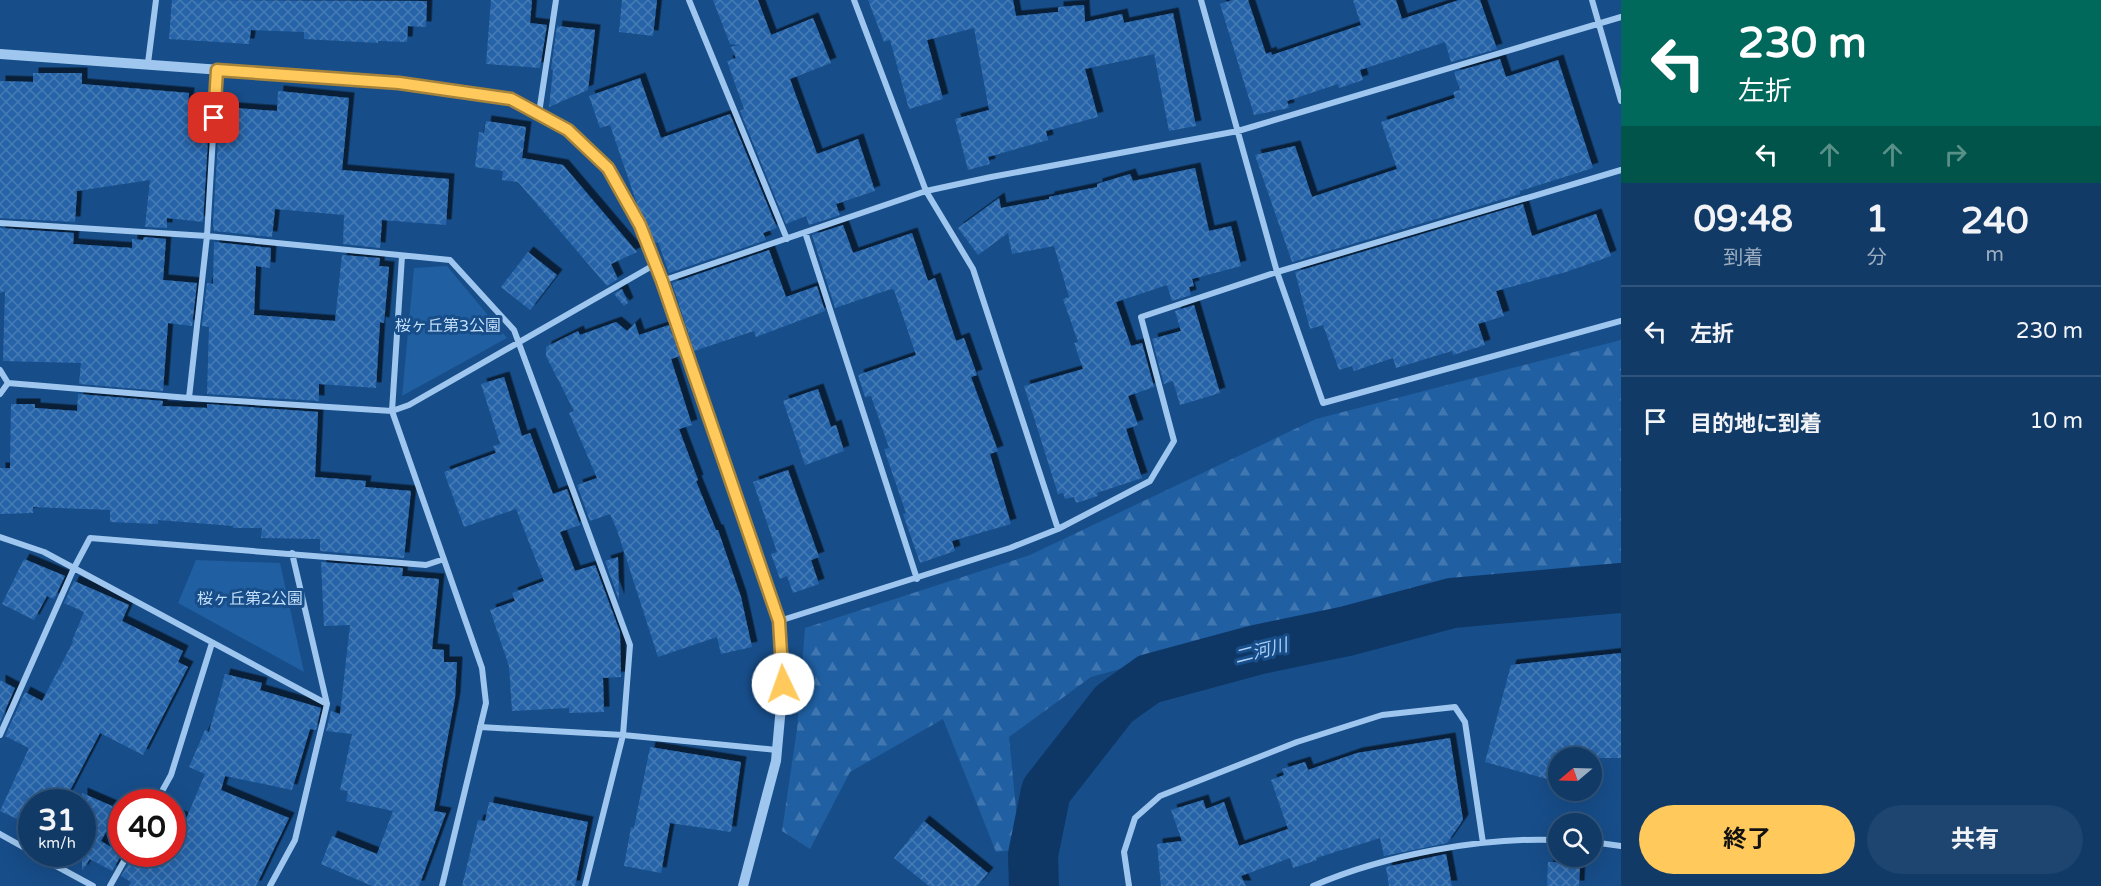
<!DOCTYPE html>
<html lang="ja">
<meta charset="utf-8">
<style>
body{margin:0;font-family:"Varela Round","Noto Sans JP",sans-serif;background:#1e4570;color:#f1f3f6;height:100vh;display:flex;flex-direction:column;font-size:22px;white-space:nowrap}
*{box-sizing:border-box;margin:0}
p{font-size:20px;color:#9cadc0}
.icon{flex:none;width:33px;height:33px;fill:none;stroke:currentColor;stroke-width:2;stroke-linecap:round;stroke-linejoin:round}
.map{position:relative;flex:1;overflow:hidden}
.side{display:flex;flex-direction:column;background:#113a67;width:480px}
.side>*{flex:none}
.guide{background:#00695c;color:#fff;overflow:hidden}
.needle{width:39px;rotate:251deg}
.fabs{position:absolute;left:1548px;top:747px;display:grid;gap:12px}
.fabs a{display:grid;place-items:center;width:54px;height:54px;border-radius:50%;background:#113a67;box-shadow:0 6px 24px #0002,0 0 0 2px #30547b;font-size:30px}
.speed{position:absolute;left:18px;top:789px;display:flex;gap:12px;font-size:30px;font-weight:700;text-align:center}
.speed>*{display:grid;place-content:center;width:78px;height:78px;border-radius:50%;background:#113a67;box-shadow:0 6px 24px #0002,0 0 0 2px #30547b;line-height:1}
.speed small{font-size:15px;font-weight:400}
.speed .limit{border:9px solid #d22;background:#fff;color:#111}
.pin{position:absolute;display:grid;place-items:center;width:51px;height:51px;color:#fff;margin:-26px;border-radius:12px;box-shadow:0 3px 9px #0006}
.me{position:absolute;width:66px;margin:-33px;rotate:357deg;stroke-linejoin:round;filter:drop-shadow(0 0 4px #0008)}
.turn{display:flex;align-items:center;gap:21px;height:126px;padding:0 18px;font-size:27px}
.turn .icon{width:78px;height:78px;stroke-width:2.5}
.turn b{display:block;font-size:42px;line-height:51px}
.lanes{display:flex;align-items:center;height:57px;padding:0 18px;background:#0003;justify-content:center;gap:30px;direction:ltr}
.lanes .off{opacity:.35}
.eta{display:flex;justify-content:space-evenly;align-items:center;height:102px;text-align:center}
.eta b{font-size:36px;font-weight:700;line-height:42px}
.cta{display:flex;gap:12px;margin-top:auto;padding:12px 18px}
.cta a{flex:1;height:69px;border-radius:36px;background:#ffc95b;color:#111;font-size:24px;font-weight:700;line-height:69px;text-align:center}
.cta a+a{background:#1e4570;color:#f1f3f6}
ul{padding:0;list-style:none}
li{display:flex;align-items:center;gap:18px;height:90px;padding:0 18px;border-top:2px solid #30547b}
li div{flex:1}
li b{display:block;font-size:22px}
li em{font-style:normal}
main{display:flex;flex:1;min-height:0}
.map>svg:first-child{display:block}
.forest{fill:url(#forest-firs)}
.park{fill:#1f5fa2}
.lines{fill:none;stroke-linecap:round;stroke-linejoin:round}
.river{stroke:#0e3766;stroke-width:50}
.building{fill:url(#building-cross-hatch);filter:url(#shadow)}
.minor{stroke:#9ec6ee;stroke-width:6}
.tertiary{stroke:#9ec6ee;stroke-width:10}
.route-casing{stroke:#a6833b;stroke-width:15}
.route{stroke:#ffc95b;stroke-width:10}
.labels{text-anchor:middle;dominant-baseline:central;stroke-width:6;stroke-linejoin:round;paint-order:stroke}
.park-label{font-size:16px;fill:#c4dffa;stroke:#174d89}
.water-label{font-size:18px;font-style:italic;fill:#aacff6;stroke:#174d89}
</style>
<main>
<div class="map">
<svg width="1621" height="886" viewBox="0 0 1621 886">
<defs>
<pattern id="forest-firs" width="22" height="20" patternUnits="userSpaceOnUse" patternTransform="scale(1.5)"><rect width="22" height="20" fill="#1f5fa2"/><path d="M5 1l3.5 6h-7zM16 11l3.5 6h-7z" fill="#4177b0"/></pattern>
<pattern id="building-cross-hatch" width="8" height="8" patternUnits="userSpaceOnUse" patternTransform="scale(1.5)"><rect width="8" height="8" fill="#2564a8"/><path d="M0 0l8 8M0 8l8-8" fill="none" stroke="#467bb5"/></pattern>
<filter id="shadow"><feDropShadow dx="5.5" dy="-5.5" stdDeviation="0" flood-color="#0009"/></filter>
</defs>
<rect width="100%" height="100%" fill="#174d89"/>
<path class="forest" d="M1621,340V571L1363,602L1091,677L1009,737L1020,849L996,852L943,719L850,772L810,849L782,831L797,729L805,628L1030,555L1316,419Z"/>
<path class="park" d="M447,266L507,338L402,396L414,268Z
M196,560L280,563L304,672L178,603Z"/>
<g class="lines">
<path class="river" d="M1034,886L1033,855L1046,791L1114,704L1149,679L1256,650L1347,631L1452,603L1621,588"/>
</g>
<path class="building" d="M172,0L427,1L426,27L408,26L407,42L378,41V43L304,39V32L251,30L249,44L169,39Z
M491,0H532L530,23L547,25L540,68L486,64Z
M622,0H657L653,36L619,32Z
M713,0H758L771,35L813,18L831,63L790,79L817,154L858,139L875,191L836,204L840,215L809,225L806,216L786,224L740,111L744,109L727,61L736,58L731,47L739,45L730,44Z
M868,0H1013L1016,16L1058,12V7L1084,5L1085,22L1122,14L1124,23L1173,13L1196,126L1169,131L1154,54L1085,69L1098,117L1046,131L1048,140L988,157L990,164L968,170L955,119L989,110L974,28L927,40L943,99L909,109L890,40L884,42Z
M1232,0H1248L1266,54L1271,52L1272,55L1361,25L1353,0H1396L1402,19L1459,0H1480L1497,49L1451,62L1445,42L1360,70L1363,80L1339,88L1338,84L1287,101L1289,108L1254,115L1220,4Z
M557,26L595,30L588,90L549,107L553,70L551,69Z
M1500,59L1506,77L1558,60L1593,168L1520,191V194L1292,262L1255,155L1295,146L1312,197L1397,169L1381,122L1455,98L1453,92L1460,90L1454,72Z
M33,73H82V84L189,93L188,104L210,106L203,222L167,218V228L145,227L150,180L77,191L75,222L0,218V81L33,82Z
M640,78L661,138L730,114L777,228L763,233L766,240L669,273L658,242L655,243L638,207L610,125L600,128L589,96Z
M278,91L349,98L342,170L449,179L446,225L382,220L380,248L343,244L344,215L275,209L272,237L214,231L213,224L220,107L277,111Z
M486,121L526,127L522,158L563,165L637,252L611,264L618,279L607,286L518,182L502,180L503,171L475,167L479,132L484,133Z
M1195,168L1209,231L1231,226L1241,266L1192,279L1194,286L1189,287L1191,295L1172,301L1167,285L1116,302L1131,346L1142,343L1154,387L1128,396L1138,425L1126,429L1142,478L1097,493L1098,496L1076,503L1074,497L1065,499L1063,493L1058,494L1024,386L1083,369L1074,343L1078,342L1063,299L1069,297L1054,246L1012,254L1008,233L978,255L958,228L999,198L1001,208L1049,199V197L1097,187V184L1130,174L1133,181Z
M1523,204L1532,236L1596,214L1611,256L1566,272L1496,291L1504,316L1478,324L1485,345L1453,355L1452,351L1396,368L1393,358L1354,371L1352,366L1339,370L1323,325L1310,329L1295,272Z
M843,225L853,253L912,233L928,281L935,278L956,341L964,338L977,375L971,377L998,451L990,454L1011,524L952,541L955,551L920,563L903,514L906,513L884,449L889,448L871,396L865,397L858,375L916,355L894,290L891,289L835,308L812,235Z
M0,228L74,233L73,244L132,248V239L143,240L144,237L166,239L163,280L197,283L192,326L168,323L163,391L79,384L81,363L3,361L5,291L0,293Z
M214,242L271,248L270,268L256,266L254,315L335,321L342,255L380,258L379,266L389,267L384,323L380,322L376,388L319,384V401L207,394L209,327L202,326L207,283L213,284Z
M769,250L786,297L817,286L825,311L756,337L754,331L694,351L672,283Z
M528,252L557,275L530,310L501,287Z
M622,289L628,303L624,306L614,294Z
M1194,305L1220,393L1180,405L1173,381L1164,384L1152,339L1181,331L1175,311Z
M616,322L627,331L635,323L639,335L669,325L680,356L671,359L692,425L679,429L698,480L696,481L716,530H718L741,597L752,647L721,654L717,637L658,657L617,530L610,514L590,521L577,485L597,478L569,413L574,411L546,356V347L578,331L580,335Z
M504,377L522,436L530,433L553,494L567,489L580,525L560,532L575,571L595,565L620,632L621,677L603,678L604,712L569,713V708L512,711L509,666L490,610L515,601L512,593L544,581L516,509L464,527L444,472L496,453L493,446L500,444L481,384Z
M818,389L831,427L836,425L844,451L805,465L783,401Z
M78,394L163,401L162,406L207,408V404L318,412L315,477L366,481L365,487L411,491L404,558L320,551V539L261,538L262,528H233V526L158,520V524L110,522V510L33,507V513L0,514V468H10L11,404H35V408L77,411Z
M788,470L819,557L811,560L819,584L793,593L787,576L780,579L771,554L777,552L753,482Z
M618,557L619,600L605,561Z
M24,559L65,576L54,599L47,596L34,620L2,604Z
M321,562L403,568L402,576L439,579L432,649L444,650V662H457L455,698L434,811L446,813L419,886H372L321,864L332,836L377,854L393,811L346,801L348,791L340,790L352,734L326,731L331,711L340,714L350,625L324,626Z
M74,581L129,605L122,621L183,651L178,662L188,667L143,755L100,733L64,802H32V826L0,811L29,748L5,736L25,692L42,701L73,642L72,641L84,612L64,603Z
M1621,653V758H1558V782L1485,762L1511,665Z
M225,674L262,683L260,690L321,708L316,730L310,729L292,790L225,776L221,790L289,818L256,886H129L131,882L121,876L132,858L141,863L144,857L156,864L163,854H172V813L186,819L205,774L189,767L205,730L209,732Z
M0,680L15,688L0,722Z
M1450,738L1463,820L1447,843L1384,856L1380,838L1316,858L1317,860L1293,868L1290,858L1241,876L1246,886H1161L1157,844L1182,841L1171,810L1203,800L1206,809L1224,802L1239,846L1288,829L1271,780L1284,775L1282,769L1305,762L1308,770L1357,753Z
M650,747L741,762L731,832L670,823L661,873L624,866L631,827L634,828Z
M82,793L119,809L101,841L122,854L112,871L90,859L82,871Z
M489,802L588,822L575,886H462L478,820L485,821Z
M924,821L988,873L977,886H929L894,858Z
M1446,854L1452,886H1389L1386,867Z
M1548,862L1580,863L1579,886H1547Z"/>
<g class="lines">
<path class="minor" d="M689,0L787,239
M854,0L926,191L973,269L1058,529
M1201,0L1277,272L1323,403L1621,321
M1592,0L1621,101
M148,63L156,0
M539,113L556,0
M0,223L207,236L450,260L514,330L630,645L623,735L585,886
M805,232L917,579
M402,256L392,411L409,405L654,265
M662,281L926,191L991,177L1238,131L1621,17
M0,370L8,383
M0,394L8,383L189,398L392,411L482,668L486,703L442,886
M189,398L207,236L217,70
M0,537L44,552L327,704
M779,621L1010,548L1058,529L1150,481L1174,441L1141,317L1277,272L1621,170
M480,727L623,735L777,750
M0,735L74,568L90,538L426,565L444,559
M156,802L171,775L212,643
M0,834L32,852
M1592,842L1621,846
M34,854L93,886
M110,886L128,854
M270,886L295,840L327,704L292,553
M1129,886L1124,852L1135,818L1160,796L1297,742L1382,715L1455,707L1465,722L1483,843
M1313,886C1384,855 1482,837 1558,840"/>
<path class="tertiary" d="M0,54L399,83L511,99L568,130L608,168L640,225L662,281L779,621L783,684L776,761L743,886"/>
</g>
<g class="lines">
<g class="route-casing">
<path id="route" d="M214,118L217,70L399,83L511,99L568,130L608,168L640,225L662,281L779,621L783,684"/>
</g>
<use href="#route" class="route"/>
</g>
<g class="labels">
<g class="park-label">
<text x="448" y="326">桜ヶ丘第3公園</text>
<text x="250" y="599">桜ヶ丘第2公園</text>
</g>
<g class="water-label">
<text transform="translate(1261 651) rotate(-14)">二河川</text>
</g>
</g>
</svg>
<div class="fabs">
<a><svg class="needle" viewBox="-14 -14 28 28"><path d="M0-13l5 13h-10z" fill="#e53935"/><path d="M0 13l5-13h-10z" fill="#9cadc0"/></svg></a>
<a><svg class="icon" aria-label="search" viewBox="0 0 24 24"><circle cx="10" cy="10" r="6"/><path d="M15 15l6 6"/></svg></a>
</div>
<div class="speed"><div>31<small>km/h</small></div><div class="limit">40</div></div>
<div class="pin" style="left:214px;top:118px;background:#d93025"><svg class="icon" aria-label="arrive" viewBox="0 0 24 24"><path d="M6 21V4h12l-3 4 3 4H6"/></svg></div>
<svg class="me" style="left:783px;top:684px" viewBox="-20 -20 40 40"><circle r="19" fill="#fff"/><path d="M0-13L10 11 0 6-10 11z" fill="#ffc95b"/></svg>
</div>
<section class="side">
<div class="guide">
<div class="turn"><svg class="icon" aria-label="left" viewBox="0 0 24 24"><path d="M17 20v-9H6M10 6l-5 5 5 5"/></svg><div><b>230 m</b>左折</div></div>
<div class="lanes"><svg class="icon" aria-label="left" viewBox="0 0 24 24"><path d="M17 20v-9H6M10 6l-5 5 5 5"/></svg><svg class="icon off" aria-label="ahead" viewBox="0 0 24 24"><path d="M12 20V5M6 11l6-6 6 6"/></svg><svg class="icon off" aria-label="ahead" viewBox="0 0 24 24"><path d="M12 20V5M6 11l6-6 6 6"/></svg><svg class="icon off" aria-label="right" viewBox="0 0 24 24"><path d="M7 20v-9h11M14 6l5 5-5 5"/></svg></div>
</div>
<div class="eta">
<div><b>09:48</b><p>到着</p></div>
<div><b>1</b><p>分</p></div>
<div><b>240</b><p>m</p></div>
</div>
<ul>
<li><svg class="icon" aria-label="left" viewBox="0 0 24 24"><path d="M17 20v-9H6M10 6l-5 5 5 5"/></svg><div><b>左折</b></div><em>230 m</em></li>
<li><svg class="icon" aria-label="arrive" viewBox="0 0 24 24"><path d="M6 21V4h12l-3 4 3 4H6"/></svg><div><b>目的地に到着</b></div><em>10 m</em></li>
</ul>
<div class="cta"><a>終了</a><a>共有</a></div>
</section>
</main>
